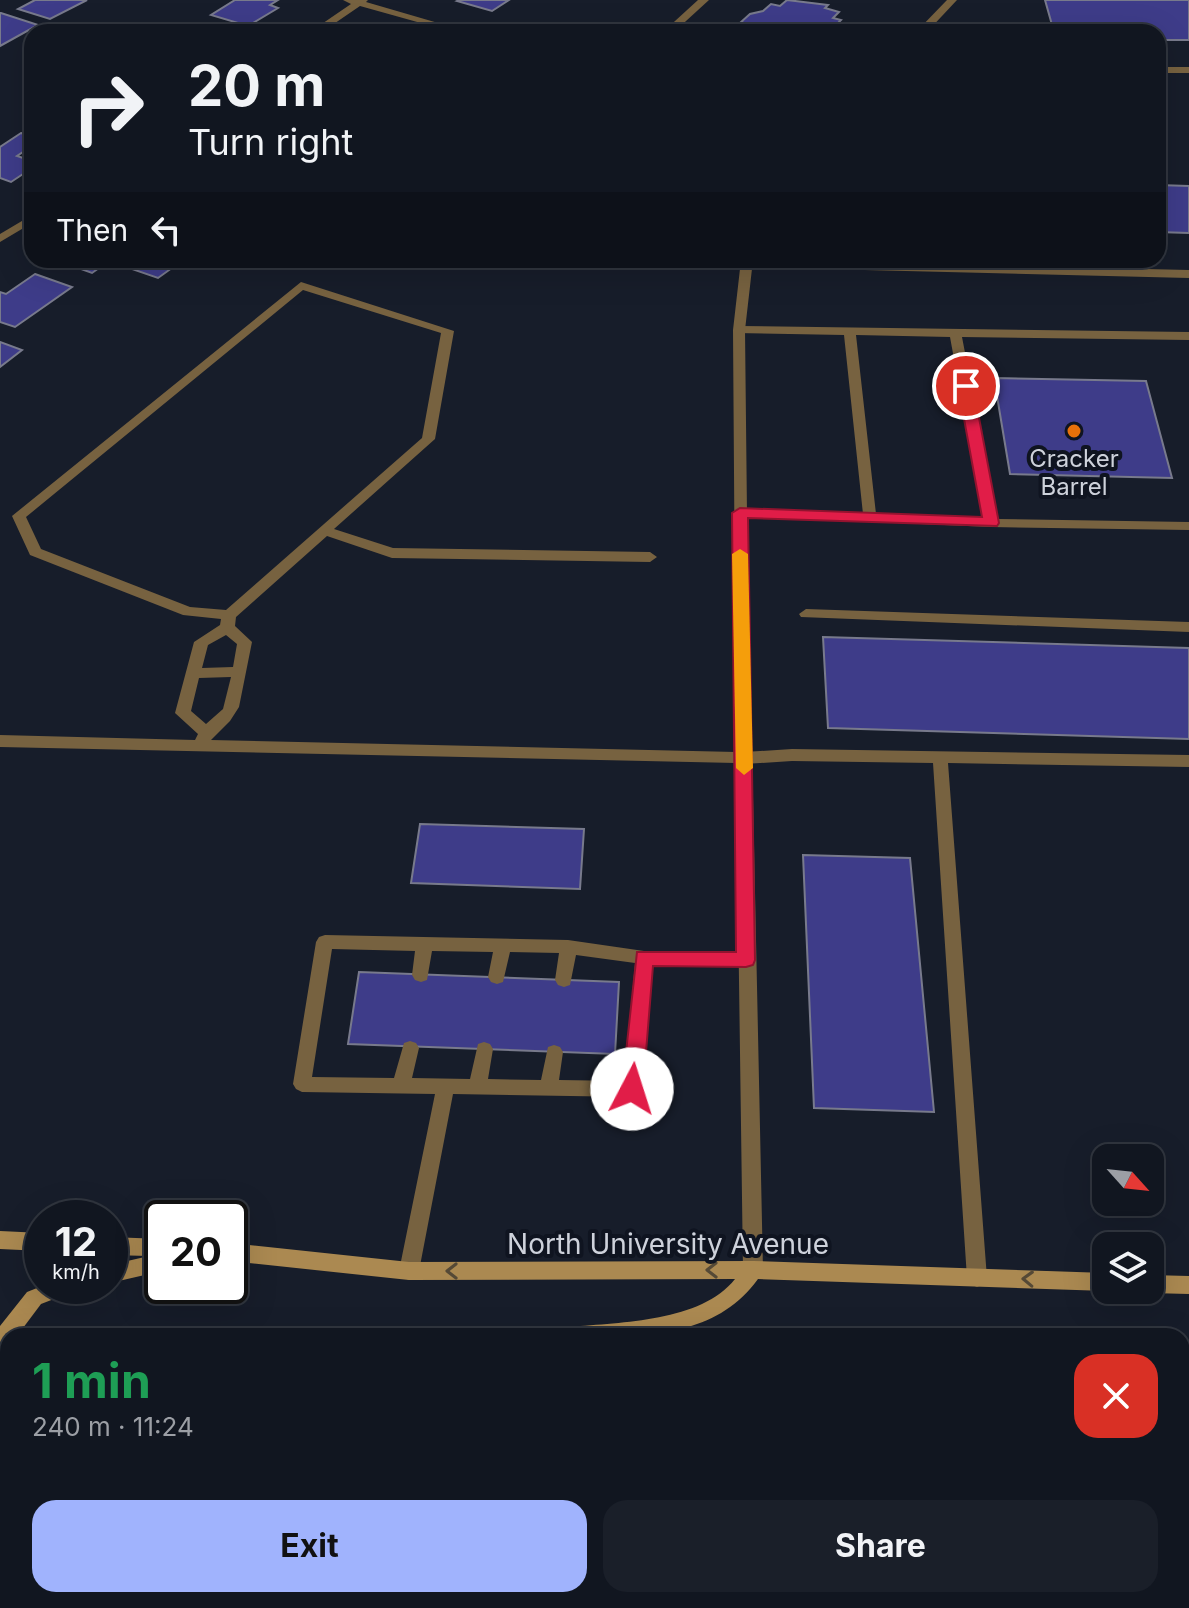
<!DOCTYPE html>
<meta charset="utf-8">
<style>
body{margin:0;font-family:Inter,sans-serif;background:#1a1f29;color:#f1f3f6;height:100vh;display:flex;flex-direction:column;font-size:30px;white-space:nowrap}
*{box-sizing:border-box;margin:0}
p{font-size:26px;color:#9c9fa5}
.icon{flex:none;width:44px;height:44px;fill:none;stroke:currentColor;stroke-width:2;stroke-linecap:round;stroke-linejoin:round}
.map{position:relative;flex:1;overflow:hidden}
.details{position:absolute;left:0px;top:1328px;width:1190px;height:280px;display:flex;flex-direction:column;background:#111620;border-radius:24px 24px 0 0;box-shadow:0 8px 32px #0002,0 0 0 2px #30353e}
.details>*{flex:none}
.guide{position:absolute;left:24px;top:24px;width:1142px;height:244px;border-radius:24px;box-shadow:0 8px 32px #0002,0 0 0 2px #30353e;background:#111620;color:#f1f3f6;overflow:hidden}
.needle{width:52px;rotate:117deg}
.tools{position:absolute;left:1092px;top:1144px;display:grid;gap:16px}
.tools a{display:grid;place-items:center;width:72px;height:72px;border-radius:16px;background:#111620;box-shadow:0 8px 32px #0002,0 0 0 2px #30353e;font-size:40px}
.speed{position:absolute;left:24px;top:1200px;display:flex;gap:16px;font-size:40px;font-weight:700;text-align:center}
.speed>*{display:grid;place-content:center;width:104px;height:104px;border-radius:50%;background:#111620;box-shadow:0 8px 32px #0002,0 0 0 2px #30353e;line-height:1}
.speed small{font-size:20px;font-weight:400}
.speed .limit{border:4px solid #111;border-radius:12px;background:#fff;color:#111}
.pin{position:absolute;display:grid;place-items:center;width:68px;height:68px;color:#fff;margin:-34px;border:4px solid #fff;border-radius:50%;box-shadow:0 2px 8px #0007}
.me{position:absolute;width:88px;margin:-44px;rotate:5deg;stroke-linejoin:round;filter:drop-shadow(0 0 6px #0008)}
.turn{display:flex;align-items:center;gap:28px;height:168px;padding:0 32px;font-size:36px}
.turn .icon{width:104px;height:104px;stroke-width:2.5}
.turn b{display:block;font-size:56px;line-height:68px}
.then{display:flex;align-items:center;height:76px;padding:0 32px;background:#0003;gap:16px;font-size:30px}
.round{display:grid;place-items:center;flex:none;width:84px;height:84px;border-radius:24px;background:#1a1f29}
.summary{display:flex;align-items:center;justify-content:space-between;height:136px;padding:0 32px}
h1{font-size:48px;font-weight:700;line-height:60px;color:#1e9e55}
.cta{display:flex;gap:16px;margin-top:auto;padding:16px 32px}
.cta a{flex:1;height:92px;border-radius:24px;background:#a0b3fd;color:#111;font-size:32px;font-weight:700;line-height:92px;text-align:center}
.cta a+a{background:#1a1f29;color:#f1f3f6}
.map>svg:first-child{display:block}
.building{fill:#3e3c89;stroke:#787a8c;stroke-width:2}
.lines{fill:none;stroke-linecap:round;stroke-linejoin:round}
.service{fill:#776240;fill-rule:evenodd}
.minor{fill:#776240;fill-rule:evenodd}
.tertiary{fill:#776240;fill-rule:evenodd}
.secondary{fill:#ab8951;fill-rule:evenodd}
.oneway{stroke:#554936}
.route{fill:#e11d48;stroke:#92132f;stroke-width:2}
.slow{fill:#f59e0b}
.food-dot{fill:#e8710a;stroke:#0f1420;stroke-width:3}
.labels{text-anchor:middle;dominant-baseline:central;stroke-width:8;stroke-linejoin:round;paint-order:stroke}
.poi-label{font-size:24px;fill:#ced2db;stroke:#0f1420}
.near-street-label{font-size:28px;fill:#ced2db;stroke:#0f1420}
</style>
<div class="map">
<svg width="1189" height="1608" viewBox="0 0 1189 1608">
<rect width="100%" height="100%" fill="#171d2a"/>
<path class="building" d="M35,0H87L50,19L18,9Z
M235,0H278L270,5L278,8L248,26L211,15Z
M459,0H509L492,11L457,1Z
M787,0L828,5L825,8L839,12L833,18L841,20L833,28L836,29L833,32H739L744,23L741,22L750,14L763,11L771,4L780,6Z
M1045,0H1189V40H1158V32H1054Z
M0,13H1L38,25L0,46Z
M210,23L241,32H196Z
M21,133L32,137L27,140L32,142V146L17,156L32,161V168L11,182L0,178V147Z
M1158,185L1189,186V233L1158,232Z
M56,260H183L158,278L109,261L92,273Z
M35,274L72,287L15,327L0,322V292L6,294Z
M0,342L22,350L0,367Z
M994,378L1146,381L1172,478L1010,474Z
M823,637L1189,648V739L828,728Z
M420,824L584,829L580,889L411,883Z
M803,855L910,858L934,1112L814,1108Z
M359,972L619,982L615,1054L348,1044Z
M18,1600H87L85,1608H16Z"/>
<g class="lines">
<path class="service" d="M698,0H709L674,32H663Z
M1158,67H1189V73H1158Z
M746,260L1189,270V278L742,267L740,264Z
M739,326L1189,332V340L962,337L997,519L1189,522V530L991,527L735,516L733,513L740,509L863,514L844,335L735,333V327ZM856,335L950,337L983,518L876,514Z
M806,609L1189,622V632L801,617L799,614Z
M792,749L1189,755V767L948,763L987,1278L984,1284L977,1287L970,1284L967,1278L933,763L792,761L744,764L736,758L744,752Z
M325,935L568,940L644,951L746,953L752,955L755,960L752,965L746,967L652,965L641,1089L638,1094L632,1097L453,1094L419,1271L416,1277L409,1280L402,1277L399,1271L435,1094L302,1092L296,1089L293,1084L316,942L319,937ZM332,949L415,951L412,975L415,980L421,982L427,980L432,951L493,952L488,977L491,982L497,984L503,982L510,952L559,953L555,980L558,985L564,987L570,985L576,955L635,963L624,1081L559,1080L563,1052L560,1047L554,1045L548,1047L541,1080L488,1079L493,1049L490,1044L484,1042L478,1044L470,1079L412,1078L419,1048L416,1043L410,1041L404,1043L394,1078L312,1077Z
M0,1531L8,1532V1554L0,1553Z
M188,1600H217L220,1608H191Z
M427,1600H454L457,1608H426Z"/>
<path class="minor" d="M343,0H368L366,2L469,32H453L360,6L322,32H310L351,4Z
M947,0H957L927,32H916Z
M32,215V223L0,242V234Z
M741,260H753L745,330L747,513L763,1270L760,1276L753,1279L746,1276L743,1270L736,763L0,747V735L195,740L198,734L175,713L194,642L220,625L221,619L183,615L30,555L12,516L301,282L454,331L435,439L334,529L393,548L650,552L657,557L650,562L392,558L327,536L236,617L235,626L252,642L239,707L230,721L211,740L736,752L733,330ZM303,290L441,333L422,438L226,610L190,607L41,549L26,517ZM226,635L237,644L233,667L202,668L208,645ZM231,677L223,709L206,724L191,711L199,678Z
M230,1600H255L252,1608H227Z"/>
<path class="tertiary" d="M844,1600H866L868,1608H846Z"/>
<path class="secondary" d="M0,1231L42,1233V1251L0,1249Z
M110,1237L162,1239V1271L110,1283V1265L149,1256L110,1255Z
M230,1243L409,1262L753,1261L1106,1273V1290H1108L1106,1291L758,1279C712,1343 631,1336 561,1336L564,1329L571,1327C621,1322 701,1322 735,1279L409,1280L230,1261Z
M1150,1275L1189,1276V1294L1150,1293L1143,1290H1150Z
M42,1286H75L72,1292L41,1304L17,1336H8V1347L0,1351V1326L27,1292Z
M1182,1341H1189V1359H1182Z
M1182,1426H1189V1446H1182Z"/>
</g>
<defs><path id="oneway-chevron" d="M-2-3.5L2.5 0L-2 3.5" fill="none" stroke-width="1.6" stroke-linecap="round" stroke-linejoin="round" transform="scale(2)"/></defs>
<g class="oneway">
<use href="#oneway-chevron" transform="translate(712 1270) rotate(180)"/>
<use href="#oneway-chevron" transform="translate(452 1271) rotate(180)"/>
<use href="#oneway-chevron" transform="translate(1028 1279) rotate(-178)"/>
</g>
<path class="route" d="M966,381L973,386L999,523L997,526L748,518L755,960L753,965L746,967L653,966L643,1089L640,1095L632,1098L625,1095L622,1089L637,952H736L732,513L740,508L982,517L958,386Z"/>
<path class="slow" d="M740,549L748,554L753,768L744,775L736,768L732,554Z"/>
<circle class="food-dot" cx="1074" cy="431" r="8"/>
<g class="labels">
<g class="poi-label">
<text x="1074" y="458">Cracker<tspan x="1074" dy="28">Barrel</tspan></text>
</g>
<g class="near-street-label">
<text x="668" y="1244">North University Avenue</text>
</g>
</g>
</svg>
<div class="tools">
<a><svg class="needle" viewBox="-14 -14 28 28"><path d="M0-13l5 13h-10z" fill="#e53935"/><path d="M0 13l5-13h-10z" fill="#9c9fa5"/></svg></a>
<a><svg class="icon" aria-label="layers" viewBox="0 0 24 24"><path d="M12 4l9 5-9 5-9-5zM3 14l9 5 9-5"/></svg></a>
</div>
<div class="speed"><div>12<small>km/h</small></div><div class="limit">20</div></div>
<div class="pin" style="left:966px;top:386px;background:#d93025"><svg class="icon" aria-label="arrive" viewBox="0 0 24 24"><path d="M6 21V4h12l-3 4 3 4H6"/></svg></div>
<svg class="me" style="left:632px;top:1089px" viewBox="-20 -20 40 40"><circle r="19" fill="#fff"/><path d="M0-13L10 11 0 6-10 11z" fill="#e11d48"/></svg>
<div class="guide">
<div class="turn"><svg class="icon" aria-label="right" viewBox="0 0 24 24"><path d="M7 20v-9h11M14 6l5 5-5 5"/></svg><div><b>20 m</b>Turn right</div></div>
<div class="then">Then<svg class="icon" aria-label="left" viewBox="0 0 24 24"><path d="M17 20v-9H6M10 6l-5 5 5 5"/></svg></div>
</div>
<section class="details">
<div class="summary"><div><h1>1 min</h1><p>240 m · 11:24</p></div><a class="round" style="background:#d93025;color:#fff"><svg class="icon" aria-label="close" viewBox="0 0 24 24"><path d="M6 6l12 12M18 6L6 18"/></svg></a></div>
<div class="cta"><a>Exit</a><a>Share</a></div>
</section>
</div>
